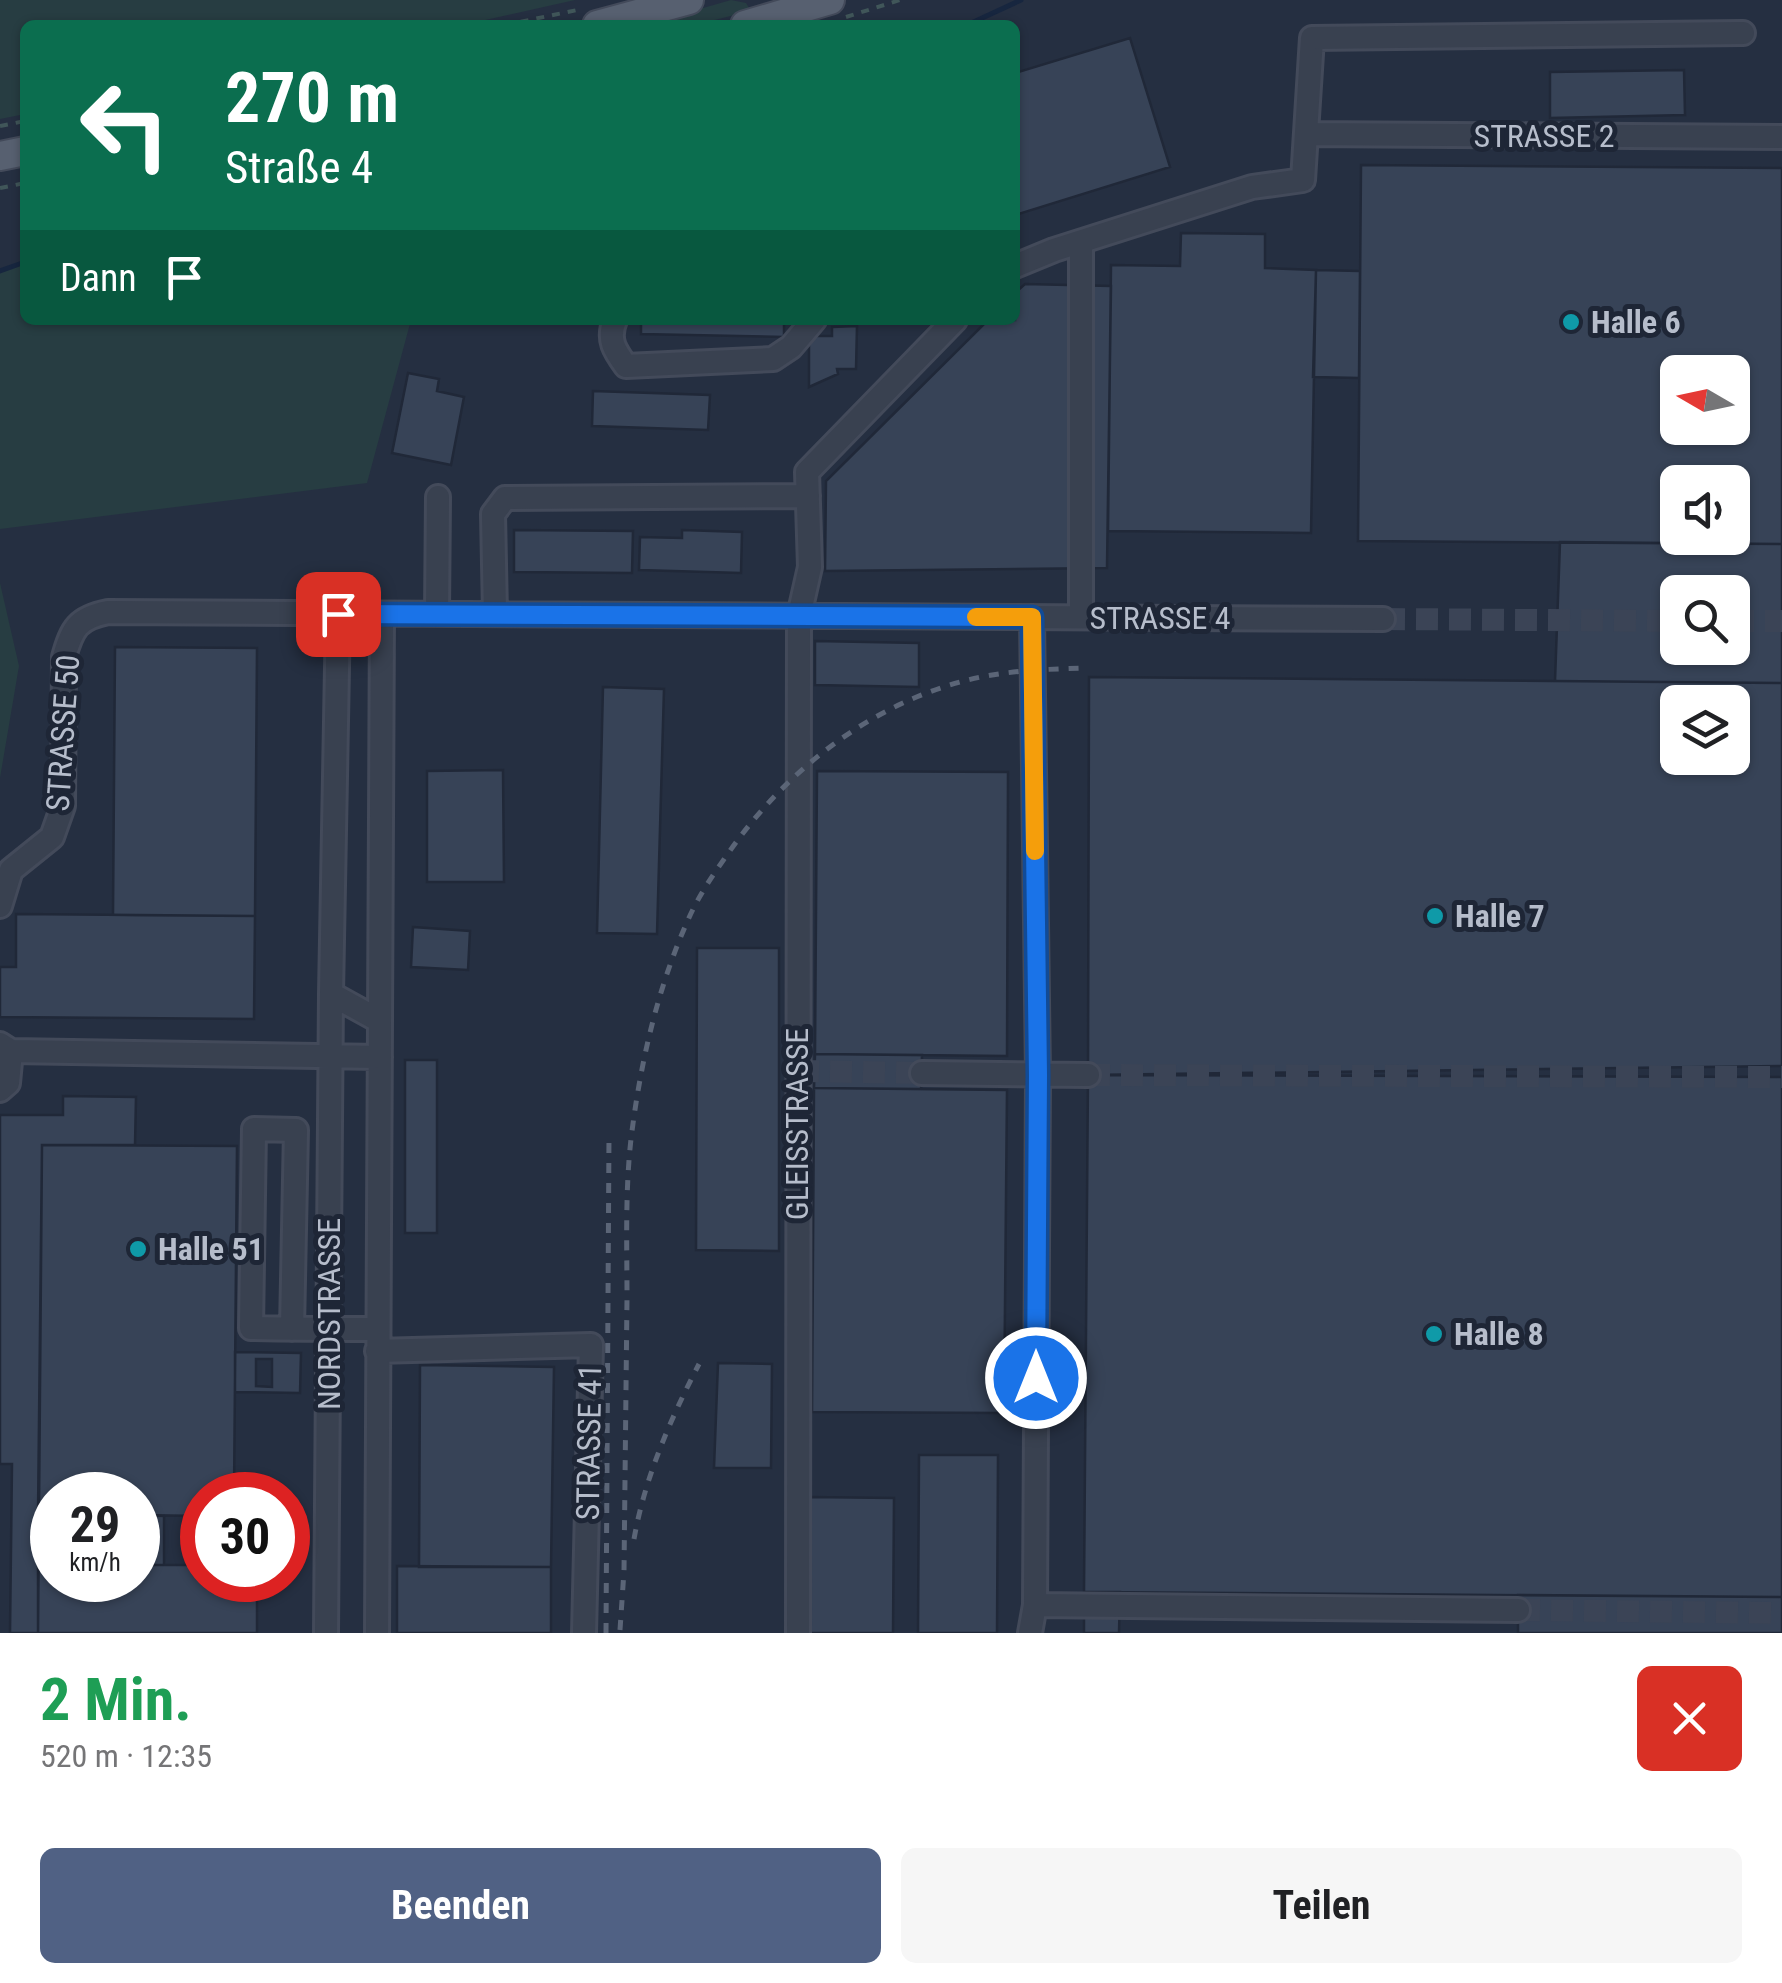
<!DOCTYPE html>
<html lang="de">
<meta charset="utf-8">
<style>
body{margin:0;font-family:"Roboto Condensed",sans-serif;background:#f6f6f6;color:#202124;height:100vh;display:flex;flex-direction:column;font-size:38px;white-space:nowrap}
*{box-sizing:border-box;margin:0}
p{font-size:32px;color:#757577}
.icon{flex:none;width:55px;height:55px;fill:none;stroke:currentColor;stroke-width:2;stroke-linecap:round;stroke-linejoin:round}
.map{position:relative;height:1633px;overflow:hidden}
.details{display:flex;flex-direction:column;background:#fff;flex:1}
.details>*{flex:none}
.top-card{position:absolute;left:20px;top:20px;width:1000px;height:305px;border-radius:15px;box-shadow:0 2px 8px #0004;background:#0b6e4f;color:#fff;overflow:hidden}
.needle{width:65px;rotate:279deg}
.controls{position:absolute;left:1660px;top:355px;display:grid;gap:20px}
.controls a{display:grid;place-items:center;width:90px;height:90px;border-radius:15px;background:#fff;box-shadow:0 2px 8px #0004;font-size:50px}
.speed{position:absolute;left:30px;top:1472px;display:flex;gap:20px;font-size:50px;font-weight:700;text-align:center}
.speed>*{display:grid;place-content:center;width:130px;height:130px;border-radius:50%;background:#fff;box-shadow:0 2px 8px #0004;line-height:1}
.speed small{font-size:25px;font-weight:400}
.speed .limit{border:15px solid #d22;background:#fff;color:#111}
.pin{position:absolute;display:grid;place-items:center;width:85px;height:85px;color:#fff;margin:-42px;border-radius:20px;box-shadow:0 5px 15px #0006}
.me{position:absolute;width:110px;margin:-55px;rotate:0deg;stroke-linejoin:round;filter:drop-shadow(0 0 8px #0008)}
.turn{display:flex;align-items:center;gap:35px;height:210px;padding:0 40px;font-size:45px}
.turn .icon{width:130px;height:130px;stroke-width:2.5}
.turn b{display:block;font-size:70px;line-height:85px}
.then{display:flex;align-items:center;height:95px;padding:0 40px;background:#0003;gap:20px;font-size:38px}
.round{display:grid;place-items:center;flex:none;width:105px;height:105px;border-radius:15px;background:#f6f6f6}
.summary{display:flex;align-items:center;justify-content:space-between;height:170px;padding:0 40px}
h1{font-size:60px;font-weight:700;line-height:75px;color:#1e9e55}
.primary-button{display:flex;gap:20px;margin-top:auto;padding:20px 40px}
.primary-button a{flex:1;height:115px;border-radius:15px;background:#506184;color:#fff;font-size:40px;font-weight:700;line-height:115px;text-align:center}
.primary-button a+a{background:#f6f6f6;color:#202124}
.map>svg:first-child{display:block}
.green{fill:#273d42}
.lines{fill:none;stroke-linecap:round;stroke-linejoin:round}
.stream{stroke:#17263f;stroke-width:5}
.building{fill:#374357;stroke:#202838;stroke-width:2.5;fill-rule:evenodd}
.minor-tunnel{stroke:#3b4456;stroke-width:22;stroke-dasharray:22 11;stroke-linecap:butt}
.minor-casing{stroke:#434a5a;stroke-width:28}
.major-casing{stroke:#434a5a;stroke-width:32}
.path{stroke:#405659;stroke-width:4;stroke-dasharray:8 8;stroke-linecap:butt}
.minor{stroke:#394150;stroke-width:22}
.major{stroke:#576070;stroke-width:28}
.rail{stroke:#5b6577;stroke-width:5;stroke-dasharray:10 10;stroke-linecap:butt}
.route-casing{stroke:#114b97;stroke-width:25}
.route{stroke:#1a73e8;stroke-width:18}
.slow{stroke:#f59e0b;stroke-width:18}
.culture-dot{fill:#0f9aa8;stroke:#1e2636;stroke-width:4}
.labels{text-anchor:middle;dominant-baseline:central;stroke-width:10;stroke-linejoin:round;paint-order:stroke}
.street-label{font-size:32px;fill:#b6bdcb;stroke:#1e2636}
.poi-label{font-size:32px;font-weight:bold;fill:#b6bdcb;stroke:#1e2636;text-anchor:start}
</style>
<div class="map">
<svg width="1782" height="1633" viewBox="0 0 1782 1633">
<rect width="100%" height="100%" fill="#252f41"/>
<path class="green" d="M0,0H575L463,25H25V114L0,119Z
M731,0L746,3L751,11L694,25H644Z
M25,262V320H411L367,483L0,529V271Z
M0,583L19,666L0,778Z"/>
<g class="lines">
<path class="stream" d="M967,25L1021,0
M0,271L25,262"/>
</g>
<path class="building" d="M1130,38L1170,167L1015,215V73Z
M1684,70L1685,115L1550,118V72Z
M1361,165L1782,168V544L1358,541ZM1678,372H1732V428H1678ZM1678,482H1732V538H1678Z
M1181,233L1265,234V268L1316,270L1311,533L1108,531L1111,265L1180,266Z
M1316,270L1360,271L1359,378L1313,377Z
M1025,284L1111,286L1107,568L825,571L826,481L988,320H1015V293Z
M641,320H784V337L641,334Z
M857,326L856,369H837L838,374L809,387V336H832V327Z
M408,373L439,379L437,391L464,397L451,465L392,453Z
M593,391L710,395L708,430L592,426Z
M514,530L633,531L632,573L514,572Z
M682,530L742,532L741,573L639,570L640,537L682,538Z
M1560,542L1782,544V683L1555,681ZM1678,592H1732V648H1678Z
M815,641L919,643V687L815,685Z
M115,647L257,648L255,916L113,915Z
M1089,677L1782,683V1077L1088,1075ZM1678,702H1732V758H1678Z
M603,687L664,689L657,934L597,933Z
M503,770L504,882H427V771Z
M817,771L1008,772L1007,1056L815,1054Z
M16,914L255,916L254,1019L0,1017V967H16Z
M413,927L470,931L468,970L411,967Z
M697,948H779V1251L696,1250Z
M815,1054L922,1055L921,1089L814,1088Z
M405,1060H437V1233H405Z
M1782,1066V1597L1084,1592L1088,1075Z
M814,1088L1007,1090L1004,1413L812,1412Z
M63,1096L136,1097L135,1145H42L38,1633H10L12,1464H0V1115H63Z
M42,1145L237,1146L234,1495H202V1516L138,1515V1495H52V1515H38Z
M235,1352L301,1353L300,1393L235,1392Z
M256,1359H272V1387L256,1386Z
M718,1363L772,1364L771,1468H714Z
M420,1365L554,1367L551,1567H419Z
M919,1455H998L997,1633H918Z
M808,1497L894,1498L893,1633H807Z
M138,1515L164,1516V1565H138Z
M38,1564H52V1580H138V1565H202V1580H257V1633H38Z
M397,1566L551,1567V1633H397Z
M1084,1592H1120L1119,1633H1084Z
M1518,1595L1782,1597V1633H1518Z"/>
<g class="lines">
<path class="minor-tunnel" d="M1383,619L1678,621
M1732,621H1782
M797,1071L922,1073
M1088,1075L1782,1077
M1518,1610L1782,1613"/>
<g class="minor-casing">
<path id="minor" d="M1306,134L1782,137
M1015,266L1054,250L1252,187L1303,180L1312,38L1743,33
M615,320C607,340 615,351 626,366L773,359L791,347L814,320
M437,614L438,497
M495,614L493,514L505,498L808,496
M1081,617V242
M0,906L11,870L52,837L63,806L64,657C72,628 78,618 108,612L1383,619
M331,994L380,1021
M0,1044L11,1051L380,1057
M922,1073L1088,1075
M0,1090L8,1083L11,1051
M292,1329L296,1130L254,1129L251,1328C293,1329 335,1329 377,1329
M377,1351L591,1345L584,1633
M1035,1605L1518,1610
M326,1633L331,994L338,613
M377,1633L382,614
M798,1633L799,616L810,567L807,472L955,320
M1030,1633L1035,1605L1038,1075L1032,617"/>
</g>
<g class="major-casing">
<path id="major" d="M597,25L689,0
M745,25L830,0
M0,156L25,151"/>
</g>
<path class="path" d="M846,17L900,0
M505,25L582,9
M0,126L25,121
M0,188L25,183"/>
<use href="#minor" class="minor"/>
<use href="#major" class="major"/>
<path class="rail" d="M634,1539C645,1477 670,1420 699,1364
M620,1630L624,1571C625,1480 626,1389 627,1298C627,1246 625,1192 631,1139C640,1065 657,989 688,920C698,897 712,876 727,855C787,768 876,699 981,677C1016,670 1052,669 1087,668
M606,1633L609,1134"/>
</g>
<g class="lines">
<g class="route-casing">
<path id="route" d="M338,614L1032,617L1038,1075L1036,1378"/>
</g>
<use href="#route" class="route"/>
<path class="slow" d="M976,617H1032L1035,851"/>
</g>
<g class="culture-dot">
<circle cx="1571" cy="322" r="10"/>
<circle cx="1435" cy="916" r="10"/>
<circle cx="138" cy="1249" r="10"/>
<circle cx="1434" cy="1334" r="10"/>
</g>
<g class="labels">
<g class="street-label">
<text x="1544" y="136">STRASSE 2</text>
<text x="1160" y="618">STRASSE 4</text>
<text transform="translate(63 733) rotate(-86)">STRASSE 50</text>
<text transform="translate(797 1124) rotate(-90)">GLEISSTRASSE</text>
<text transform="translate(329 1314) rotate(-90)">NORDSTRASSE</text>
<text transform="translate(589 1442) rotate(-89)">STRASSE 41</text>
</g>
<g class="poi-label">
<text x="1591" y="322">Halle 6</text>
<text x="1455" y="916">Halle 7</text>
<text x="158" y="1249">Halle 51</text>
<text x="1454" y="1334">Halle 8</text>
</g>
</g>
</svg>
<div class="controls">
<a><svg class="needle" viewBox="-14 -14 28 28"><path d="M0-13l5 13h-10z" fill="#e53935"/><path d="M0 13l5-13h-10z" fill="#757577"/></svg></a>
<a><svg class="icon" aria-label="sound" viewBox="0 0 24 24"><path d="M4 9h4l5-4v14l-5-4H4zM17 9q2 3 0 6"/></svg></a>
<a><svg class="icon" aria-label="search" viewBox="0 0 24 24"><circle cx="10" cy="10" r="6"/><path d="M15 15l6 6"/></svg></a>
<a><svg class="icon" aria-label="layers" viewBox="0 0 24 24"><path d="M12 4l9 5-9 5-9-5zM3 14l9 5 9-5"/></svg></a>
</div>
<div class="speed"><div>29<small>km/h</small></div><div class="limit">30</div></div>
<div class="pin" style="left:338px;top:614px;background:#d93025"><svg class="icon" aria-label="arrive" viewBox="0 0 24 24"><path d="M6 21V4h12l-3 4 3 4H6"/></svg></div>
<svg class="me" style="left:1036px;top:1378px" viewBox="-20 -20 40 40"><circle r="17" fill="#1a73e8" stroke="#fff" stroke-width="3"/><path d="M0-11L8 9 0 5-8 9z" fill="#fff"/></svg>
<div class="top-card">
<div class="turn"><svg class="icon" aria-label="left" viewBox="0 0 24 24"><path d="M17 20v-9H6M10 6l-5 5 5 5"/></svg><div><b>270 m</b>Straße 4</div></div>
<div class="then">Dann<svg class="icon" aria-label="arrive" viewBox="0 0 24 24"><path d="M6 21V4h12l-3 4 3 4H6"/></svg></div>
</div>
</div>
<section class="details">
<div class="summary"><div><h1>2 Min.</h1><p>520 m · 12:35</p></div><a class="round" style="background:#d93025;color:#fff"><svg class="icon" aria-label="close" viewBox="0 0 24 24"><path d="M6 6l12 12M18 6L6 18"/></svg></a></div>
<div class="primary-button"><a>Beenden</a><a>Teilen</a></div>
</section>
